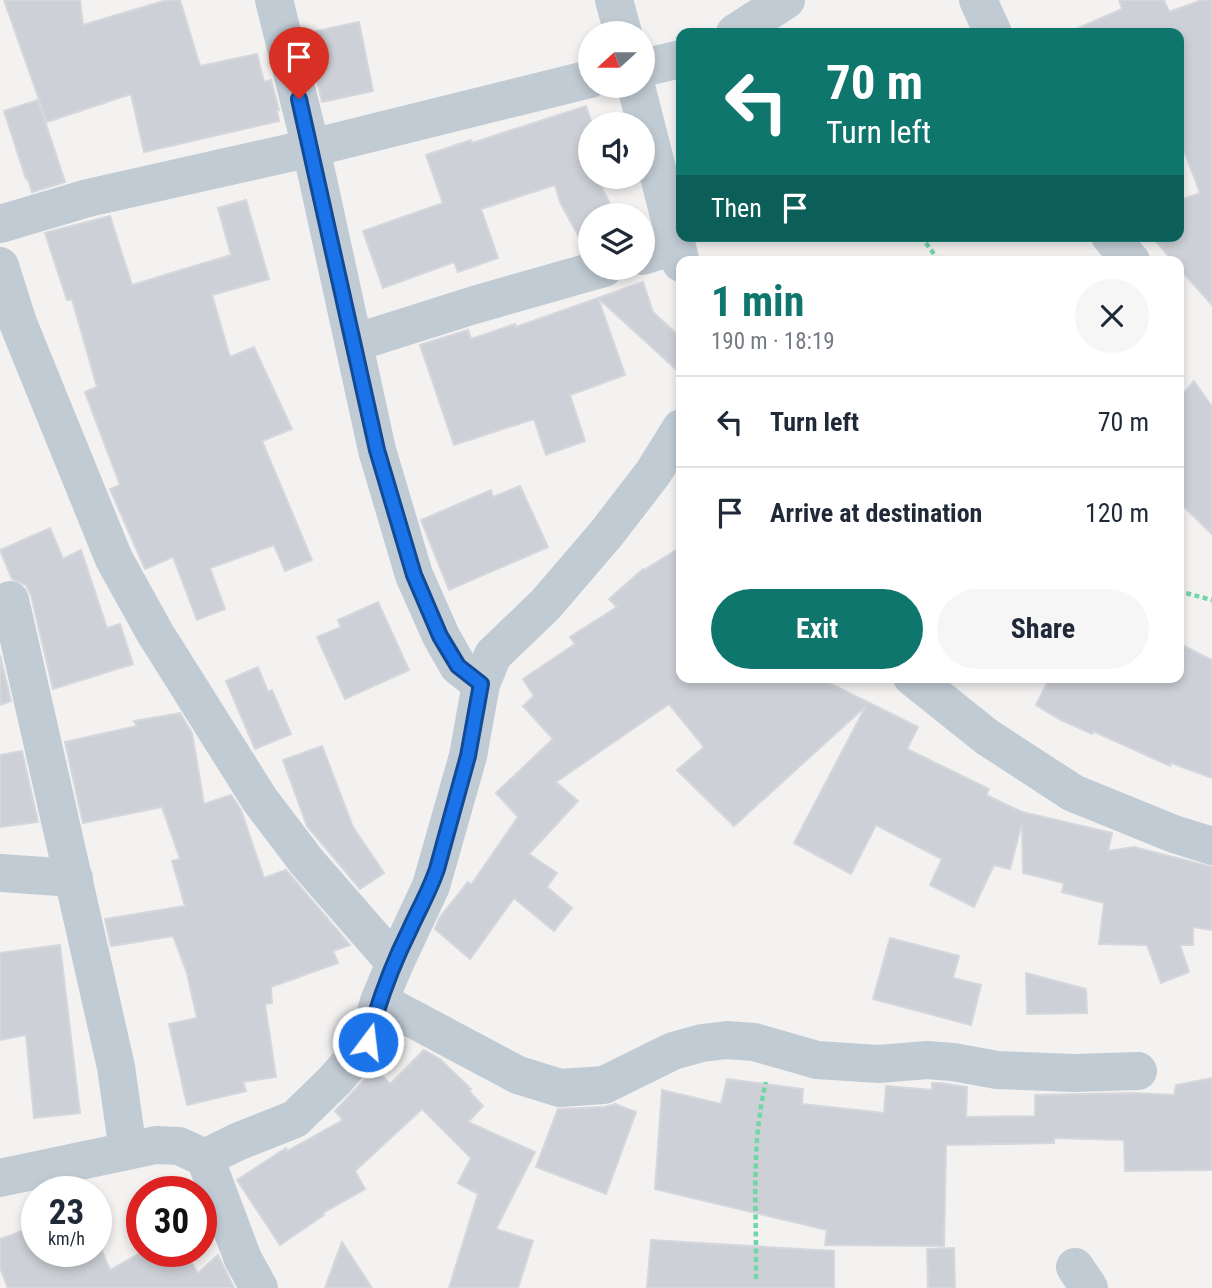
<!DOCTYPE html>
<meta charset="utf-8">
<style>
body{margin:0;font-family:"Roboto Condensed",sans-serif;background:#f6f6f7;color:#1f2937;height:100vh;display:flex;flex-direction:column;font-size:26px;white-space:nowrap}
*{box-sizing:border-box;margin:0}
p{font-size:23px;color:#747a83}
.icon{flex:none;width:38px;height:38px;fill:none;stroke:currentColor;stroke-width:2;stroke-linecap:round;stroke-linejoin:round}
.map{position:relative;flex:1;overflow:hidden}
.side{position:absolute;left:676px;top:256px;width:508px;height:427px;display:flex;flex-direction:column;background:#fff;border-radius:14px;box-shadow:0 4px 10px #0003}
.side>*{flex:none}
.hud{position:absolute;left:676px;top:28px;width:508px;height:214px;border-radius:14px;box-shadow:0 4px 10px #0003;background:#0f766e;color:#fff;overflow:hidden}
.needle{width:46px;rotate:249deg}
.fabs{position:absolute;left:578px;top:21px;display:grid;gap:14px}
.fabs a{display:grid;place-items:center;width:77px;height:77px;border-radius:50%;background:#fff;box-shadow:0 4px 10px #0003;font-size:35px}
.speed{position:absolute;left:21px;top:1176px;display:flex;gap:14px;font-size:35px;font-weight:700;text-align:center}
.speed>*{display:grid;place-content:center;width:91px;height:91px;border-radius:50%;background:#fff;box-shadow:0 4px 10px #0003;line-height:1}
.speed small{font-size:18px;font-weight:400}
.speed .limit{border:10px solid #d22;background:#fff;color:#111}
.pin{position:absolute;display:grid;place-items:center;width:60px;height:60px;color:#fff;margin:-72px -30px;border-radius:50% 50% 50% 0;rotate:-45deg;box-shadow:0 0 7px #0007}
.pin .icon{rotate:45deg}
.me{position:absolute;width:77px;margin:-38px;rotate:15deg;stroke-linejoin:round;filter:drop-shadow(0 0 5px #0008)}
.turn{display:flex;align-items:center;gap:24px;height:147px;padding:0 35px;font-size:32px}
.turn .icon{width:91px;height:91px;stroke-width:2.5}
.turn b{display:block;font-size:49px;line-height:60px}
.then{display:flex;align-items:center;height:66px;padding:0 35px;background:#0003;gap:14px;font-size:26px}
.round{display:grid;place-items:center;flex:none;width:74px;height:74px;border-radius:37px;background:#f6f6f7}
.summary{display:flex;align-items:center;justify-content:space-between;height:119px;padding:0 35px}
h1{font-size:42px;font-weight:700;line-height:52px;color:#0f766e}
.cta{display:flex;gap:14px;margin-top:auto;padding:14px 35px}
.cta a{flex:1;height:80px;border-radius:42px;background:#0f766e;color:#fff;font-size:28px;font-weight:700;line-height:80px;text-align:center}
.cta a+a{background:#f6f6f7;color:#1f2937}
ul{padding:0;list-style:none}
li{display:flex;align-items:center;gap:21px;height:91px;padding:0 35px;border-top:2px solid #e0e1e3}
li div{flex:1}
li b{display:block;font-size:26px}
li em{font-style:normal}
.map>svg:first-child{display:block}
.building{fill:#cdd0d6;stroke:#d5d7dd;stroke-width:2}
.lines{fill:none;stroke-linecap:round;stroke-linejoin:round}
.path{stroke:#71d6a7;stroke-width:4.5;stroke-dasharray:5 3.5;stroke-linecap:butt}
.minor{stroke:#c1cbd4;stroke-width:38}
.route-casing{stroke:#114b97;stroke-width:18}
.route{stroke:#1a73e8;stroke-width:12}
</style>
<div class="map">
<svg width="1212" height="1288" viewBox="0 0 1212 1288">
<rect width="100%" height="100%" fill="#f4f1f1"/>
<path class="building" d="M4,0H80L83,25L167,0H180L200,66L257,54L264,82L271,80L279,110L277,111L279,121L144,152L131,94L47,122Z
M1119,0H1164L1169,12L1202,0H1212V305L1178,267V261H1173L1151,236H1178V201L1200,193L1178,135V33H1067L1122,9Z
M359,22L373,91L322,102L314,68L320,66L312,32Z
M38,100L65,182L32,192L28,179H26L4,111Z
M586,106L592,124H590V177H609L598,181L616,215H590V249L586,250L560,202L555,185L481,209L498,258L458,272L454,262L383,288L363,231L443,203L426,155L471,140L472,143Z
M246,200L269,279L212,295L230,357L254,347L292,429L262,441L312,560L285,571L274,545L210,568L225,609L197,620L173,557L145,569L110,489L120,485L85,392L97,387L72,299L67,300L45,233L110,216L132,285L231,255L218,208Z
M643,282L653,312L681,338V374L598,298L625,375L570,395L585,441L546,455L534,419L454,445L420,345L468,330L471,339L515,324L516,327Z
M1194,381L1212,407V534L1178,501V400Z
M520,486L548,547L449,590L421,520L491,490L493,497Z
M50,528L63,559L81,550L107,628L120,624L133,664L53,689L31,595L26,585L12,579L0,550Z
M681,547V677H817L918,727L907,749L989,789L986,795L1022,812L1112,833L1108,851L1134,847L1212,867V930L1193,927V945H1180L1189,972L1161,983L1147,945L1099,944L1104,903L1062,892L1064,883L1023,873L1022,823L1010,869L994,865L974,907L930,885L942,859L876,825L851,874L794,843L866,706L734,826L677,770L704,747L669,704L556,782L578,801L529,854L557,873L547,887L572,908L554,931L514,898L470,959L435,929L440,917L468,882L471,885L518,817L496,793L553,739L523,706L534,696L523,679L575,644L570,637L617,607L609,599L643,569L644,570Z
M378,602L409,670L345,699L317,637L341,627L338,620Z
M1178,643L1212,660V778L1171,763L1170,766L1093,731L1092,734L1061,720L1036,705L1050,677H1178Z
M0,655L11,701L0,705Z
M258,667L268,692L272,690L291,734L255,749L226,681Z
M180,713L192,733L204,804L231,795L241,810L264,878L286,870L350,945L333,951L338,963L271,987L272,1003L265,1004L276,1077L243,1082L246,1091L187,1105L169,1024L197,1018L187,973L173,936L111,946L105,919L185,906L172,861L180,859L162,807L83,823L65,742L137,726L134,721Z
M322,746L353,827L384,873L360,889L307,826L283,760Z
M22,751L38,822L0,827V755Z
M890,938L959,956L953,978L981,985L971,1025L873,999Z
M60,945L80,1113L34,1118L26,1035L0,1040V953Z
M1026,973L1086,989L1087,1013L1027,1014Z
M424,1050L440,1059L471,1089L469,1091L483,1106L468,1122L535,1152L496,1229L533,1241L518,1288H449L478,1194L458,1183L471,1158L422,1109L355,1171L365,1189L323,1213L324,1215L280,1245L237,1180L286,1148L287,1151L343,1120L335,1111L375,1068L390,1084Z
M1212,1078V1170L1125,1171L1124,1140L1054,1138V1143L946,1145L944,1246L825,1245L827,1230L655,1189L662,1090L721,1104L727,1079L803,1089L802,1104L884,1113L886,1086L932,1090V1083H941L967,1087L966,1117L1035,1116V1095L1134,1093L1174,1095L1176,1085Z
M615,1104L636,1112L606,1194L536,1167L558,1109L605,1107Z
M30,1228L37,1251H102L110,1270L144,1251H184L198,1273L218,1255L234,1288H8L0,1268V1239Z
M651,1240L834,1251V1288H647Z
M342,1242L372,1288H325Z
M954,1248L955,1288H928L927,1249Z"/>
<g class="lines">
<path class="path" d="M921,236L939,261
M1178,591L1212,600
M756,1279C757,1213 750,1147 766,1082"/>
<path class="minor" d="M274,0L311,148L377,450L414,575L441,636L458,666L481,684
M614,0L623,33
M978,0L993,33
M735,33L786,0
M642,68L681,59
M636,86L681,263
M0,224L88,198L311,148L590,79
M1110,236L1131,261
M642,256L675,246
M0,266L18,323L114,559L155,633L260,800L307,862L395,963L379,1001L368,1042L335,1080L295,1119L237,1142L205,1158L243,1259L259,1288
M354,343L474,305L604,268
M10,600L116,1067L128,1151
M912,677L987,737L1073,793L1174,834L1212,846
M0,873L74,878
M395,963L431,886L468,756L481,684L493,655L546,604L606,534L653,473L681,428
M379,1001L518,1075L560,1088L604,1085L673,1051L702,1043L727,1040L754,1042L817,1060L879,1064L927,1060L953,1062L997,1070L1075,1073L1138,1071
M0,1178L156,1145L179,1146L205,1158
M1075,1267L1089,1288"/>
</g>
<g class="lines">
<g class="route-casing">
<path id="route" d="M299,99L377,450L414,575L440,636L458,666L481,684L468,756L437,869C430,890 419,909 410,929C392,965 378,1003 368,1042"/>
</g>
<use href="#route" class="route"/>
</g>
</svg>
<div class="fabs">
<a><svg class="needle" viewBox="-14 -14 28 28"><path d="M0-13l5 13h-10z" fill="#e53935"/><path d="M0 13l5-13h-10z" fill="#747a83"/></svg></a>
<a><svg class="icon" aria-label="sound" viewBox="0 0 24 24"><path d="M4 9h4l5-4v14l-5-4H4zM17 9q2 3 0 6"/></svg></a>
<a><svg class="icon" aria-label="layers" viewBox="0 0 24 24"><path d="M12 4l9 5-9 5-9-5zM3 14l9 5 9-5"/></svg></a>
</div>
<div class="speed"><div>23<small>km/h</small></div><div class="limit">30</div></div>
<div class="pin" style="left:299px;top:99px;background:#d93025"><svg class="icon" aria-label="arrive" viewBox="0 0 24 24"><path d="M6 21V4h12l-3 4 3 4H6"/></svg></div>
<svg class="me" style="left:368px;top:1042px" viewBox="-20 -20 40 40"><circle r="17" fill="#1a73e8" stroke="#fff" stroke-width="3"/><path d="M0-11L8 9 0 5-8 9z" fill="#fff"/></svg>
<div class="hud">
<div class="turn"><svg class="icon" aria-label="left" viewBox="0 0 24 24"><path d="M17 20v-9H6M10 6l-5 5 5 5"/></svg><div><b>70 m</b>Turn left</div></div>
<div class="then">Then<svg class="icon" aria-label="arrive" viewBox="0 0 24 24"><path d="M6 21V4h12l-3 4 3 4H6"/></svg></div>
</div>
<section class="side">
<div class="summary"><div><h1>1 min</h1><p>190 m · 18:19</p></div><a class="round"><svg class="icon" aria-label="close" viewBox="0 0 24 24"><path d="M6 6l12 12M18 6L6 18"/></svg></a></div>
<ul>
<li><svg class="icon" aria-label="left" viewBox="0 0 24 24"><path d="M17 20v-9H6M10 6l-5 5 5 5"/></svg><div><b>Turn left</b></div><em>70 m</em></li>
<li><svg class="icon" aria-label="arrive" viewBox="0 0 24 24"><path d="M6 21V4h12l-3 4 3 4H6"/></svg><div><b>Arrive at destination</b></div><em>120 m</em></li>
</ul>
<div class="cta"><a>Exit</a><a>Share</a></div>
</section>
</div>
